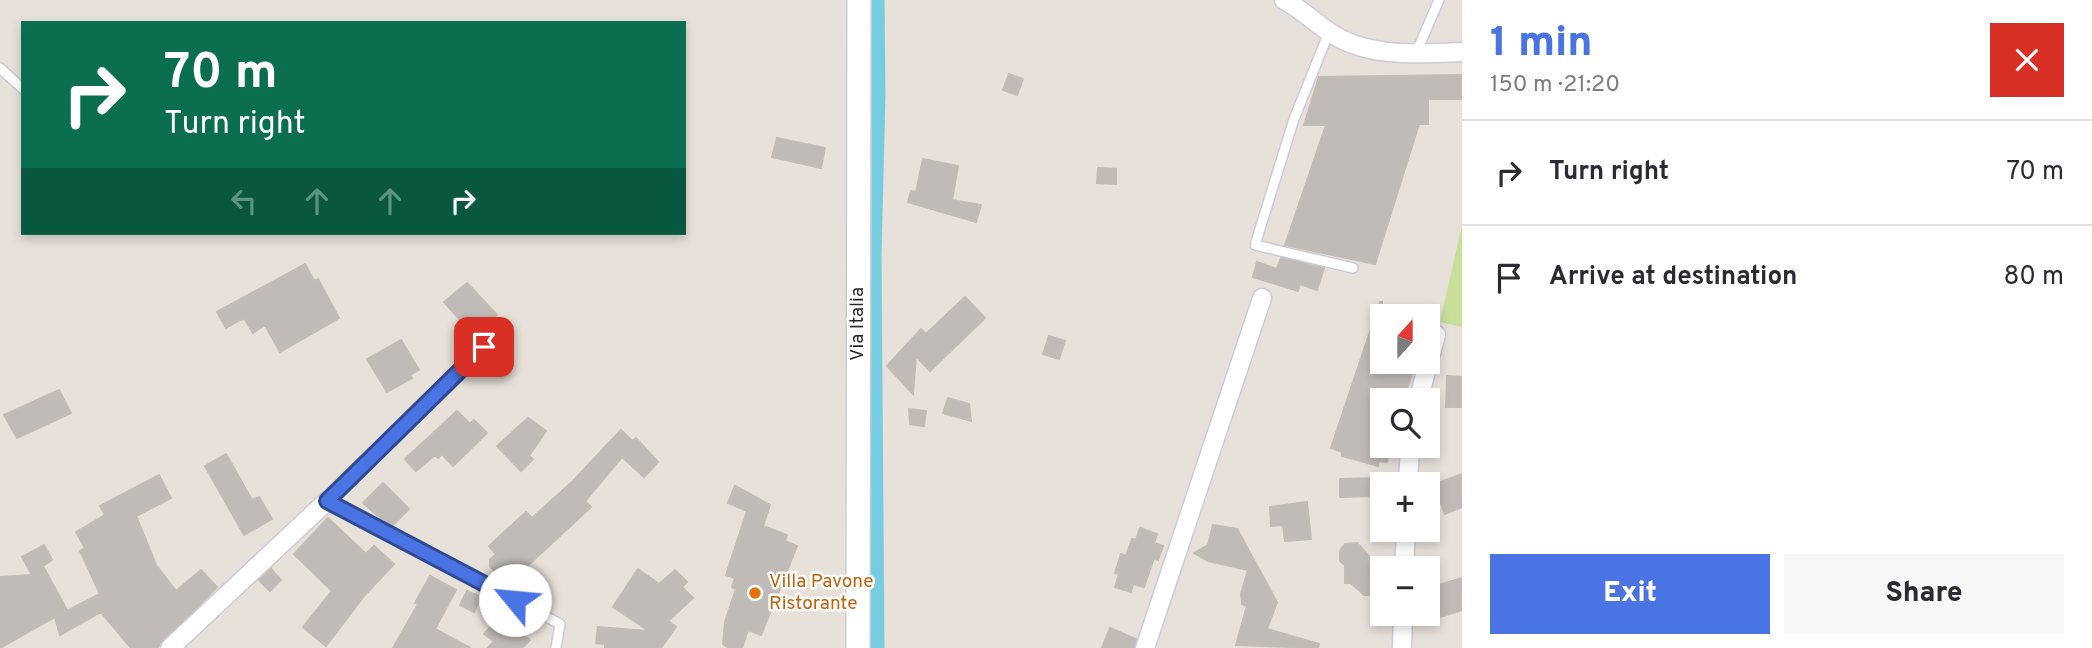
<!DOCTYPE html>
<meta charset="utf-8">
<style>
body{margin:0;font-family:Overpass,sans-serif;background:#f7f7f7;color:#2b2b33;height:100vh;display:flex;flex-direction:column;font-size:26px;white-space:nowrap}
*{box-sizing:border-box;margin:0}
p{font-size:23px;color:#7c7c81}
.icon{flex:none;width:38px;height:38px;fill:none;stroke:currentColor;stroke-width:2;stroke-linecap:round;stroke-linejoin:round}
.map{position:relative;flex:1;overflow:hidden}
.panel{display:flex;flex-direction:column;background:#fff;width:630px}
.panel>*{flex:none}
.guide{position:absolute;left:21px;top:21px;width:665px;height:214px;border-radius:0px;box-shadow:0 4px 10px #0003;background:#0b6e4f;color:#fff;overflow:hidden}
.needle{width:46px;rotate:21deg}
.fabs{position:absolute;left:1370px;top:304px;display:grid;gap:14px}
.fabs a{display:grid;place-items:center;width:70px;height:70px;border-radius:0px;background:#fff;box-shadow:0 4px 10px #0003;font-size:35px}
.pin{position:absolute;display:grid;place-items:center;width:60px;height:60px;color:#fff;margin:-30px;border-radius:14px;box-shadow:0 4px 10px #0006}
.me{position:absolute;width:77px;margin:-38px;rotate:298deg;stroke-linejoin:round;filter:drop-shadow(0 0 5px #0008)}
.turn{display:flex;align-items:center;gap:24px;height:147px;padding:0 28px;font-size:32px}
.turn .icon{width:91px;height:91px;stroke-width:2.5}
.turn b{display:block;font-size:49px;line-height:60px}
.lanes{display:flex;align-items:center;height:66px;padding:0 28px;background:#0003;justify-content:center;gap:35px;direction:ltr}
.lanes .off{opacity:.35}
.round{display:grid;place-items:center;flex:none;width:74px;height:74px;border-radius:0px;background:#f7f7f7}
.headline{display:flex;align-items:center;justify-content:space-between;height:119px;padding:0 28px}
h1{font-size:42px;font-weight:800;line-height:52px;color:#4a74e4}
.button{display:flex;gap:14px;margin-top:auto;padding:14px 28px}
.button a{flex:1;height:80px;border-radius:0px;background:#4a74e4;color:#fff;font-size:28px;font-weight:800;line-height:80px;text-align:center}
.button a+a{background:#f7f7f7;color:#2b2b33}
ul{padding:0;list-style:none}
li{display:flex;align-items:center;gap:21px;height:105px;padding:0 28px;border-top:2px solid #e1e1e2}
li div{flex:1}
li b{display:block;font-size:26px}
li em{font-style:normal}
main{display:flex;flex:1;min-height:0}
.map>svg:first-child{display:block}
.pitch{fill:#c7df98}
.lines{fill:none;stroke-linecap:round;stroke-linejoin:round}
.canal{stroke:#77cde0;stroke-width:19}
.building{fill:#c0bbb6;stroke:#c3bcb4;stroke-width:2}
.service-casing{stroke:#c8ccd7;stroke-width:12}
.minor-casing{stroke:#c8ccd7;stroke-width:21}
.tertiary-casing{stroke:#c8ccd7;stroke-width:26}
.service{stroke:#fff;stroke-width:9}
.minor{stroke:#fff;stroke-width:18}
.tertiary{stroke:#fff;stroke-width:23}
.route-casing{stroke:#304b94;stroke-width:18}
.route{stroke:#4a74e4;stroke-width:12}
.food-dot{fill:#e8710a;stroke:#fff;stroke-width:2.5}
.labels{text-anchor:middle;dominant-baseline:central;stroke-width:5;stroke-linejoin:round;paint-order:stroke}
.street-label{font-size:19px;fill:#272727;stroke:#fff}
.food-label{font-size:19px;fill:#c56008;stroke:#fff;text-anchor:start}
</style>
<main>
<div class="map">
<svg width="1462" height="648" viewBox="0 0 1462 648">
<rect width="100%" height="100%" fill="#e8e1da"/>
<path class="pitch" d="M1462,225V327L1440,322Z"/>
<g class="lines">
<path class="canal" d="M875,0L876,94L872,256L875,648"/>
</g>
<path class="building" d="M1009,74L1023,79L1017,95L1003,90Z
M1462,75V99H1428V124H1419L1375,264L1285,245L1326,125H1304L1319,77Z
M777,138L825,148L821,168L772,157Z
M923,159L958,166L952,200L981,205L976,222L908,202L911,191L916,192Z
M1098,168L1116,169V184L1097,183Z
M1281,258L1324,268L1317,290L1300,284L1298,291L1253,277L1257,262L1277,269Z
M305,264L314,281L318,279L339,318L280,352L265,325L253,333L244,318L226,328L217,312Z
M467,283L497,315L480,329L469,316L462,322L444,302Z
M965,297L985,318L930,371L916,356L913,394L887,366L921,329L926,334Z
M1380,302H1382V362H1416L1403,401H1382V446H1389L1387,462L1378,461V466L1342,456V452L1331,448Z
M1049,336L1065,341L1059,359L1043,354Z
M401,340L419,370L410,375L412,378L387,392L367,359Z
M1447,376L1462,377V407H1446Z
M59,390L71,413L17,438L4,415Z
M948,398L969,404L971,421L943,413Z
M909,409L926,411L924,426L910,424Z
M457,411L470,424L474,420L487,433L453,466L442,454L438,458L435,455L416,471L405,459Z
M528,418L546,431L529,456L533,459L521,471L497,446Z
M621,430L632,441L636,438L658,462L644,477L622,457L585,501L591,507L510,582H504L490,566V560L496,554L489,546L526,512L532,518L573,481Z
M226,454L252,500L259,497L272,519L244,535L205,466Z
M1462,474V507L1445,514L1440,501L1434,503L1429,486Z
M159,475L171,498L136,516L156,565L176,591L201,570L217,587L157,648H131L101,612L60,635L55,617L100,594L80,551L85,548L76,532L105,515L100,506Z
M1378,478V496L1340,497V479Z
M383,483L409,509L391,527L363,503Z
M735,486L770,505L763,526L787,535L785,541L797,546L761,635L748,630L742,648H729L723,644L725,622L736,589L732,587L735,578L726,575L747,511L728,503Z
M1307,502L1311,539L1285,541L1283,525L1271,526L1270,507Z
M328,518L366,554L374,546L394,564L364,596L326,646L303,627L332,591L294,554Z
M1213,525L1237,529L1277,602L1267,629L1319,644L1318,648L1236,645L1247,606L1242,604L1241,594L1248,570L1208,561L1194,553L1208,545Z
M1140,528L1157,534L1154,543L1163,546L1158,560L1154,558L1144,587L1133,584L1131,592L1115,587L1119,574L1115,573L1121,554L1126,556L1132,539L1136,540Z
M1357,543L1370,557H1382V595H1364L1351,583H1345V565L1340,561V551L1345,544Z
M44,545L52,560L43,566L67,610L0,648V577L32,575L22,557Z
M271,569L281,580L270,591L259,580Z
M638,569L659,584L675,570L687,582L682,587L693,598L668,621L676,627L661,648H605V644L596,643L598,627L649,631L613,607Z
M430,576L456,590L435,629L470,648H393L418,604L415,603Z
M1462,578V610L1437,618L1428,588Z
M467,591L481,597L474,612L460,605Z
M501,615L530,640L522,648H488L494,641L484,634Z
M1110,628L1136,639L1134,648H1102Z"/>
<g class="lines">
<g class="service-casing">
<path id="service" d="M1329,32L1294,119L1255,245L1353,268
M1416,53L1439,0
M0,68L23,89
M484,347L327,501L560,624L556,648"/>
</g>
<g class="minor-casing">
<path id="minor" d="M1284,0C1301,9 1313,21 1329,32C1367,58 1418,54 1462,52
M1418,401L1436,335
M1408,485L1410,446
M1404,569L1406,530
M170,648L327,501
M1145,648L1262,298
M1402,648L1403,614"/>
</g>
<g class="tertiary-casing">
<path id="tertiary" d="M858,648L859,0"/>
</g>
<use href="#service" class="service"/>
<use href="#minor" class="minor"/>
<use href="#tertiary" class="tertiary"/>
</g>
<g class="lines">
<g class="route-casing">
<path id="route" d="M484,347L327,501L515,600"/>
</g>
<use href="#route" class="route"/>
</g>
<circle class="food-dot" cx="755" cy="593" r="7"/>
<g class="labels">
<g class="street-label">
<text transform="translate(858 324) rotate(-90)">Via Italia</text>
</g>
<g class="food-label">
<text x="769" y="582">Villa Pavone<tspan x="769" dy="22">Ristorante</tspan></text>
</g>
</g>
</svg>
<div class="fabs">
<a><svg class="needle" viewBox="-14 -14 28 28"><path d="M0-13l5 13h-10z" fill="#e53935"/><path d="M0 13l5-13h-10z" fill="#7c7c81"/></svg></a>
<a><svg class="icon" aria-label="search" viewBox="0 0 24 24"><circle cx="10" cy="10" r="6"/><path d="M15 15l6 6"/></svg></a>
<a>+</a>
<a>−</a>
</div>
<div class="pin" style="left:484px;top:347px;background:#d93025"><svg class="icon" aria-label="arrive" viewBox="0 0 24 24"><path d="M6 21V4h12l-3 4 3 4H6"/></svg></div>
<svg class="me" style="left:515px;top:600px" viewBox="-20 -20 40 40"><circle r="19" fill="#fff"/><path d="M0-13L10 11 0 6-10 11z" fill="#4a74e4"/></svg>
<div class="guide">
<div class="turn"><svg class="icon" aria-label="right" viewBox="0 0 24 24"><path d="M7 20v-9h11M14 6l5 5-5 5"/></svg><div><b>70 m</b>Turn right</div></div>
<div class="lanes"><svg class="icon off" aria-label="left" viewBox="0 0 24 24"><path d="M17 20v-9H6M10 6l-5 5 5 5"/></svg><svg class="icon off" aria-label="ahead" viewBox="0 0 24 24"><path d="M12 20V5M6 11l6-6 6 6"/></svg><svg class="icon off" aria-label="ahead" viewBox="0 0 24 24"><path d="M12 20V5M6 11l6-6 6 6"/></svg><svg class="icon" aria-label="right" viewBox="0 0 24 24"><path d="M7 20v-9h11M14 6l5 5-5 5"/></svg></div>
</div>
</div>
<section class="panel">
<div class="headline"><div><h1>1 min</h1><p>150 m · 21:20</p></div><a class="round" style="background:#d93025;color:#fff"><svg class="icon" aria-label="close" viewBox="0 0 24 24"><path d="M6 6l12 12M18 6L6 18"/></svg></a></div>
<ul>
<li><svg class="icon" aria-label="right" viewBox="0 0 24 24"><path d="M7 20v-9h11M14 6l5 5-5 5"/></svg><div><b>Turn right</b></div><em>70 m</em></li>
<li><svg class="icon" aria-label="arrive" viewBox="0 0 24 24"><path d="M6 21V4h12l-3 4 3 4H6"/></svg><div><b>Arrive at destination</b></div><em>80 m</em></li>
</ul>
<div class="button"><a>Exit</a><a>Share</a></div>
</section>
</main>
